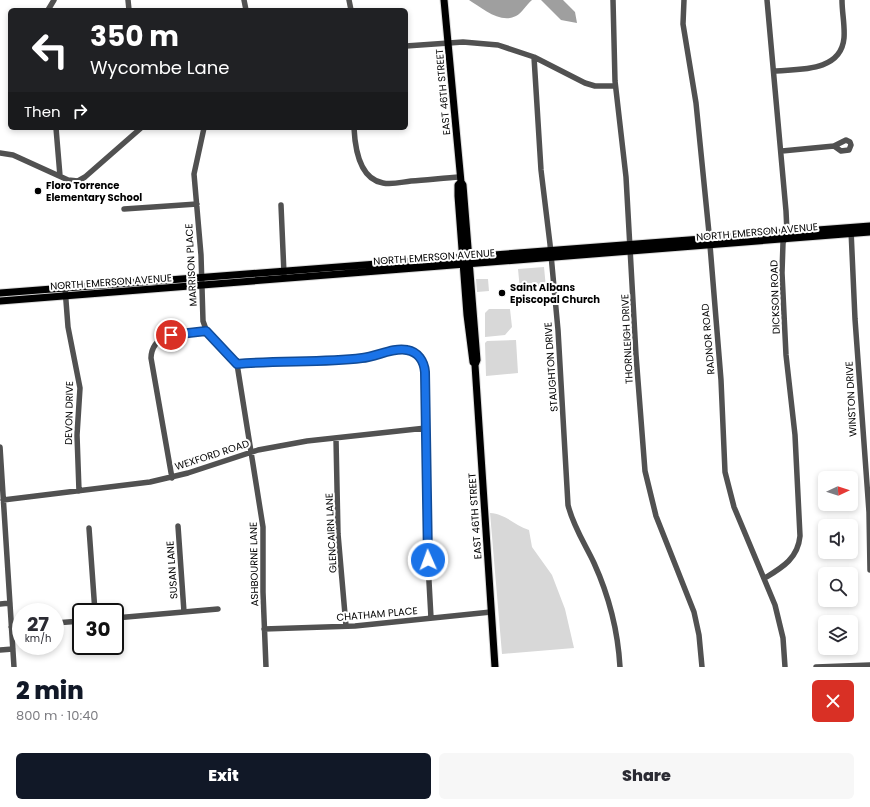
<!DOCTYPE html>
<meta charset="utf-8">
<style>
body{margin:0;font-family:Poppins,sans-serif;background:#f7f7f7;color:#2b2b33;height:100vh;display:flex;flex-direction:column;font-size:15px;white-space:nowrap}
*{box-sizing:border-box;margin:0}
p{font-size:13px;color:#7c7c81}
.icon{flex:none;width:22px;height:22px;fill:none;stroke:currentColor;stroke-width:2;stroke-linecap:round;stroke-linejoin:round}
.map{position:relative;height:667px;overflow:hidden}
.panel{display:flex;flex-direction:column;background:#fff;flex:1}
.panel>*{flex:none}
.banner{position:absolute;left:8px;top:8px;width:400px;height:122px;border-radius:6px;box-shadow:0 2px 6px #0003;background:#202124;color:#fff;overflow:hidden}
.needle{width:26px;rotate:86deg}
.controls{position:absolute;left:818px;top:471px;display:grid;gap:8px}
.controls a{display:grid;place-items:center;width:40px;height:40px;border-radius:6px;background:#fff;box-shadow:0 2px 6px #0003;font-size:20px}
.speed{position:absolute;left:12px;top:603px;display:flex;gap:8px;font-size:20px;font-weight:700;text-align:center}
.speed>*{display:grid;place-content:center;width:52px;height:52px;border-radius:50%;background:#fff;box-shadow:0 2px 6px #0003;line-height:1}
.speed small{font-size:10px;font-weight:400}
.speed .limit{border:2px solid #111;border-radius:6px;background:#fff;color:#111}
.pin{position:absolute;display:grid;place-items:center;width:34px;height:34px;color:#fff;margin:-17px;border:2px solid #fff;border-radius:50%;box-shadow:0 1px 4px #0007}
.me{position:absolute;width:44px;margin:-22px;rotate:358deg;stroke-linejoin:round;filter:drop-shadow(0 0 3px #0008)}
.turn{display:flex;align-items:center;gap:14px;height:84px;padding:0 16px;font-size:18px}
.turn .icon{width:52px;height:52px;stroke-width:2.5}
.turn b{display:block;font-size:28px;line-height:34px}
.then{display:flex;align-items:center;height:38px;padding:0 16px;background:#0003;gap:8px;font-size:15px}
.round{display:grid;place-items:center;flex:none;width:42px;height:42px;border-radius:6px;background:#f7f7f7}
.summary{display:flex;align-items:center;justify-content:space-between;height:68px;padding:0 16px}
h1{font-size:24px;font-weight:800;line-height:30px;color:#111827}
.action{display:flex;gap:8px;margin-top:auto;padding:8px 16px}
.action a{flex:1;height:46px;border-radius:6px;background:#111827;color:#fff;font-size:16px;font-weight:800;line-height:46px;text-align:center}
.action a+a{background:#f7f7f7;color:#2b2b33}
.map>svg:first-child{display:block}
.green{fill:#d8d8d8}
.water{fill:#9f9f9f}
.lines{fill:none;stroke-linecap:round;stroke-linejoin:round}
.major-casing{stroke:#dbdbdb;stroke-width:9}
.minor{stroke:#515151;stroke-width:5.5}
.major{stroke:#000;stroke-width:7}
.route-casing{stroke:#114b97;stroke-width:10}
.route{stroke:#1a73e8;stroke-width:7}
.poi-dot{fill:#000;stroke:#fff;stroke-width:1.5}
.labels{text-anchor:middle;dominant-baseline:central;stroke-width:4;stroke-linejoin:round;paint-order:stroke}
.street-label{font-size:10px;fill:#000;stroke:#fff}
.poi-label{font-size:10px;font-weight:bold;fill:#000;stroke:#fff;text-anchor:start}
</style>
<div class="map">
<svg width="870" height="667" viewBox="0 0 870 667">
<rect width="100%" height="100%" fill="#fff"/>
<path class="green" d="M544,267L546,288L520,290L518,269Z
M476,279H488L489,291L477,292Z
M489,309H510L512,327L505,335L485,337V313Z
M516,340L518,373L486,376L485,343L487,341Z
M490,513C506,514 514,525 529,530L532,547L552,575L565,609L574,648L502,654Z"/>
<path class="water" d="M469,0H532C526,5 522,13 516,16C500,24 482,8 469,0Z
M541,0H563L575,12L577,23L561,20Z"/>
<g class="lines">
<g class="major-casing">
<path id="major" d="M444,0L461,182L463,185L477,360L475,365L495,667
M461,182L458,185V196L467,315L473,362
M0,293L870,226
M0,301L870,232"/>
</g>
<path class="minor" d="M128,0L129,10
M244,0L246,10
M349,0L351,10
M613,0L615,81L626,177L636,355L645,471L656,516L694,612L699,635L702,667
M684,0L683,24L696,103L709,233L721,380L725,472L734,507L775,605L783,638L785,667
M48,10L54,0
M406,46L463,42L498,45L534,57L585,83L595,86H615
M534,57L541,170L550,244L558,330L568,505C573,526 585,544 594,563C609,596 618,632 620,667
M774,71C799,69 841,72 844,38C845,25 842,13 842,0
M56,128L60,176
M204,128L194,174L201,255L203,321L208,335L237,364L263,527V592L266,667
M354,128C355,148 359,179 383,183C392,185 402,182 411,181C427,180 444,178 460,177
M782,151L834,146L846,140L850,142L851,145L849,150L841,151L834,146
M0,153L13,155L68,180L78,181L85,177L141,128
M281,205L284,274
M124,209L197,204
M851,230L855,319L869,512L870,570
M65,288L68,327L80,388L77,435L79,491
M237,364C279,360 321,363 362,358C376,357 393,348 407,350C418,352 424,361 425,372L427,545L431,618
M336,439L338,534L346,626
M0,447L14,667
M172,478L151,358C152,330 186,333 206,331
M3,500L150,482L188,473L258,450L307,441L426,428
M178,526L184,612
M89,528L95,612
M765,578C783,567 798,558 800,536L795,435L786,355L782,273L783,243L787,232L786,211L767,0
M0,604L10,603
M115,618L218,609
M55,623L81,621
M11,627L21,626
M264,629L355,626L491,612
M0,650L13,649
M816,667L870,665"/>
<use href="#major" class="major"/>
</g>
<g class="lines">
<g class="route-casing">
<path id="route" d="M171,335L206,331L237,364C279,360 321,363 362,358C376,357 393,347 407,350C418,352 424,361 425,372L428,560"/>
</g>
<use href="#route" class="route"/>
</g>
<g class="poi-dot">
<circle cx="38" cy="191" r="4"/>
<circle cx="502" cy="293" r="4"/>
</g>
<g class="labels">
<g class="street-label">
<text transform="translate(443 92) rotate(-95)">EAST 46TH STREET</text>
<text transform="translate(757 232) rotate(-5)">NORTH EMERSON AVENUE</text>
<text transform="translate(434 257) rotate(-4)">NORTH EMERSON AVENUE</text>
<text transform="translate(191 265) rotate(-93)">MARRISON PLACE</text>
<text transform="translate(111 282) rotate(-4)">NORTH EMERSON AVENUE</text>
<text transform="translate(775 297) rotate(-92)">DICKSON ROAD</text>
<text transform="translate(627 339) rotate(-93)">THORNLEIGH DRIVE</text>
<text transform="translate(708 339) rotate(-95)">RADNOR ROAD</text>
<text transform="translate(551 367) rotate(-94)">STAUGHTON DRIVE</text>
<text transform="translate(851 399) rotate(-93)">WINSTON DRIVE</text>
<text transform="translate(69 413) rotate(-89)">DEVON DRIVE</text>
<text transform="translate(212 455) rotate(-18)">WEXFORD ROAD</text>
<text transform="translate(475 516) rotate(-94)">EAST 46TH STREET</text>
<text transform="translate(331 533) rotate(-93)">GLENCAIRN LANE</text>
<text transform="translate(254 564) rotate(-91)">ASHBOURNE LANE</text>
<text transform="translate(172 570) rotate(-94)">SUSAN LANE</text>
<text transform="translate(377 614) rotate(-5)">CHATHAM PLACE</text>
</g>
<g class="poi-label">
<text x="46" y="185">Floro Torrence<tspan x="46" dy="12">Elementary School</tspan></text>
<text x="510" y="287">Saint Albans<tspan x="510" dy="12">Episcopal Church</tspan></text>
</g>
</g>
</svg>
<div class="controls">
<a><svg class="needle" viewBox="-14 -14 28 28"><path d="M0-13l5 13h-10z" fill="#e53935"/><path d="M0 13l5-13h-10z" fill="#7c7c81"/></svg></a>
<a><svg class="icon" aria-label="sound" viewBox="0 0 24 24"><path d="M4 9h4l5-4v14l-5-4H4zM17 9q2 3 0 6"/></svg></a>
<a><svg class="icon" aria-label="search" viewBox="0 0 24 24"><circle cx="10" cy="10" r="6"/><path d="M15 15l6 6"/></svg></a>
<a><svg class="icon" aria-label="layers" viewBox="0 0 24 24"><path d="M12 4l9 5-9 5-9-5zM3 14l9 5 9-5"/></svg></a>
</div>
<div class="speed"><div>27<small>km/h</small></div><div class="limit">30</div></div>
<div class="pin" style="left:171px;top:335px;background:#d93025"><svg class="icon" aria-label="arrive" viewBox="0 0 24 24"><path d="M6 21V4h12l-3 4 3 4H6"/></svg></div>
<svg class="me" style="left:428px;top:560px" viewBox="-20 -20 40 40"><circle r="17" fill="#1a73e8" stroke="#fff" stroke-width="3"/><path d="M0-11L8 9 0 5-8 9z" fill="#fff"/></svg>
<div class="banner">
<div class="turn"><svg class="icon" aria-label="left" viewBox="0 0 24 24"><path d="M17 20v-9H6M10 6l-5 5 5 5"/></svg><div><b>350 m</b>Wycombe Lane</div></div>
<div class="then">Then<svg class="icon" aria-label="right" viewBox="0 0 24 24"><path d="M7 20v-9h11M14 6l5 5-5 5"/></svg></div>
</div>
</div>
<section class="panel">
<div class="summary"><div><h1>2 min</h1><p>800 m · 10:40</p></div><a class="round" style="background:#d93025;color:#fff"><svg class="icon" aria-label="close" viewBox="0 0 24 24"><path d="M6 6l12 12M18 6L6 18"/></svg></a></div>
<div class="action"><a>Exit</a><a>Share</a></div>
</section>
